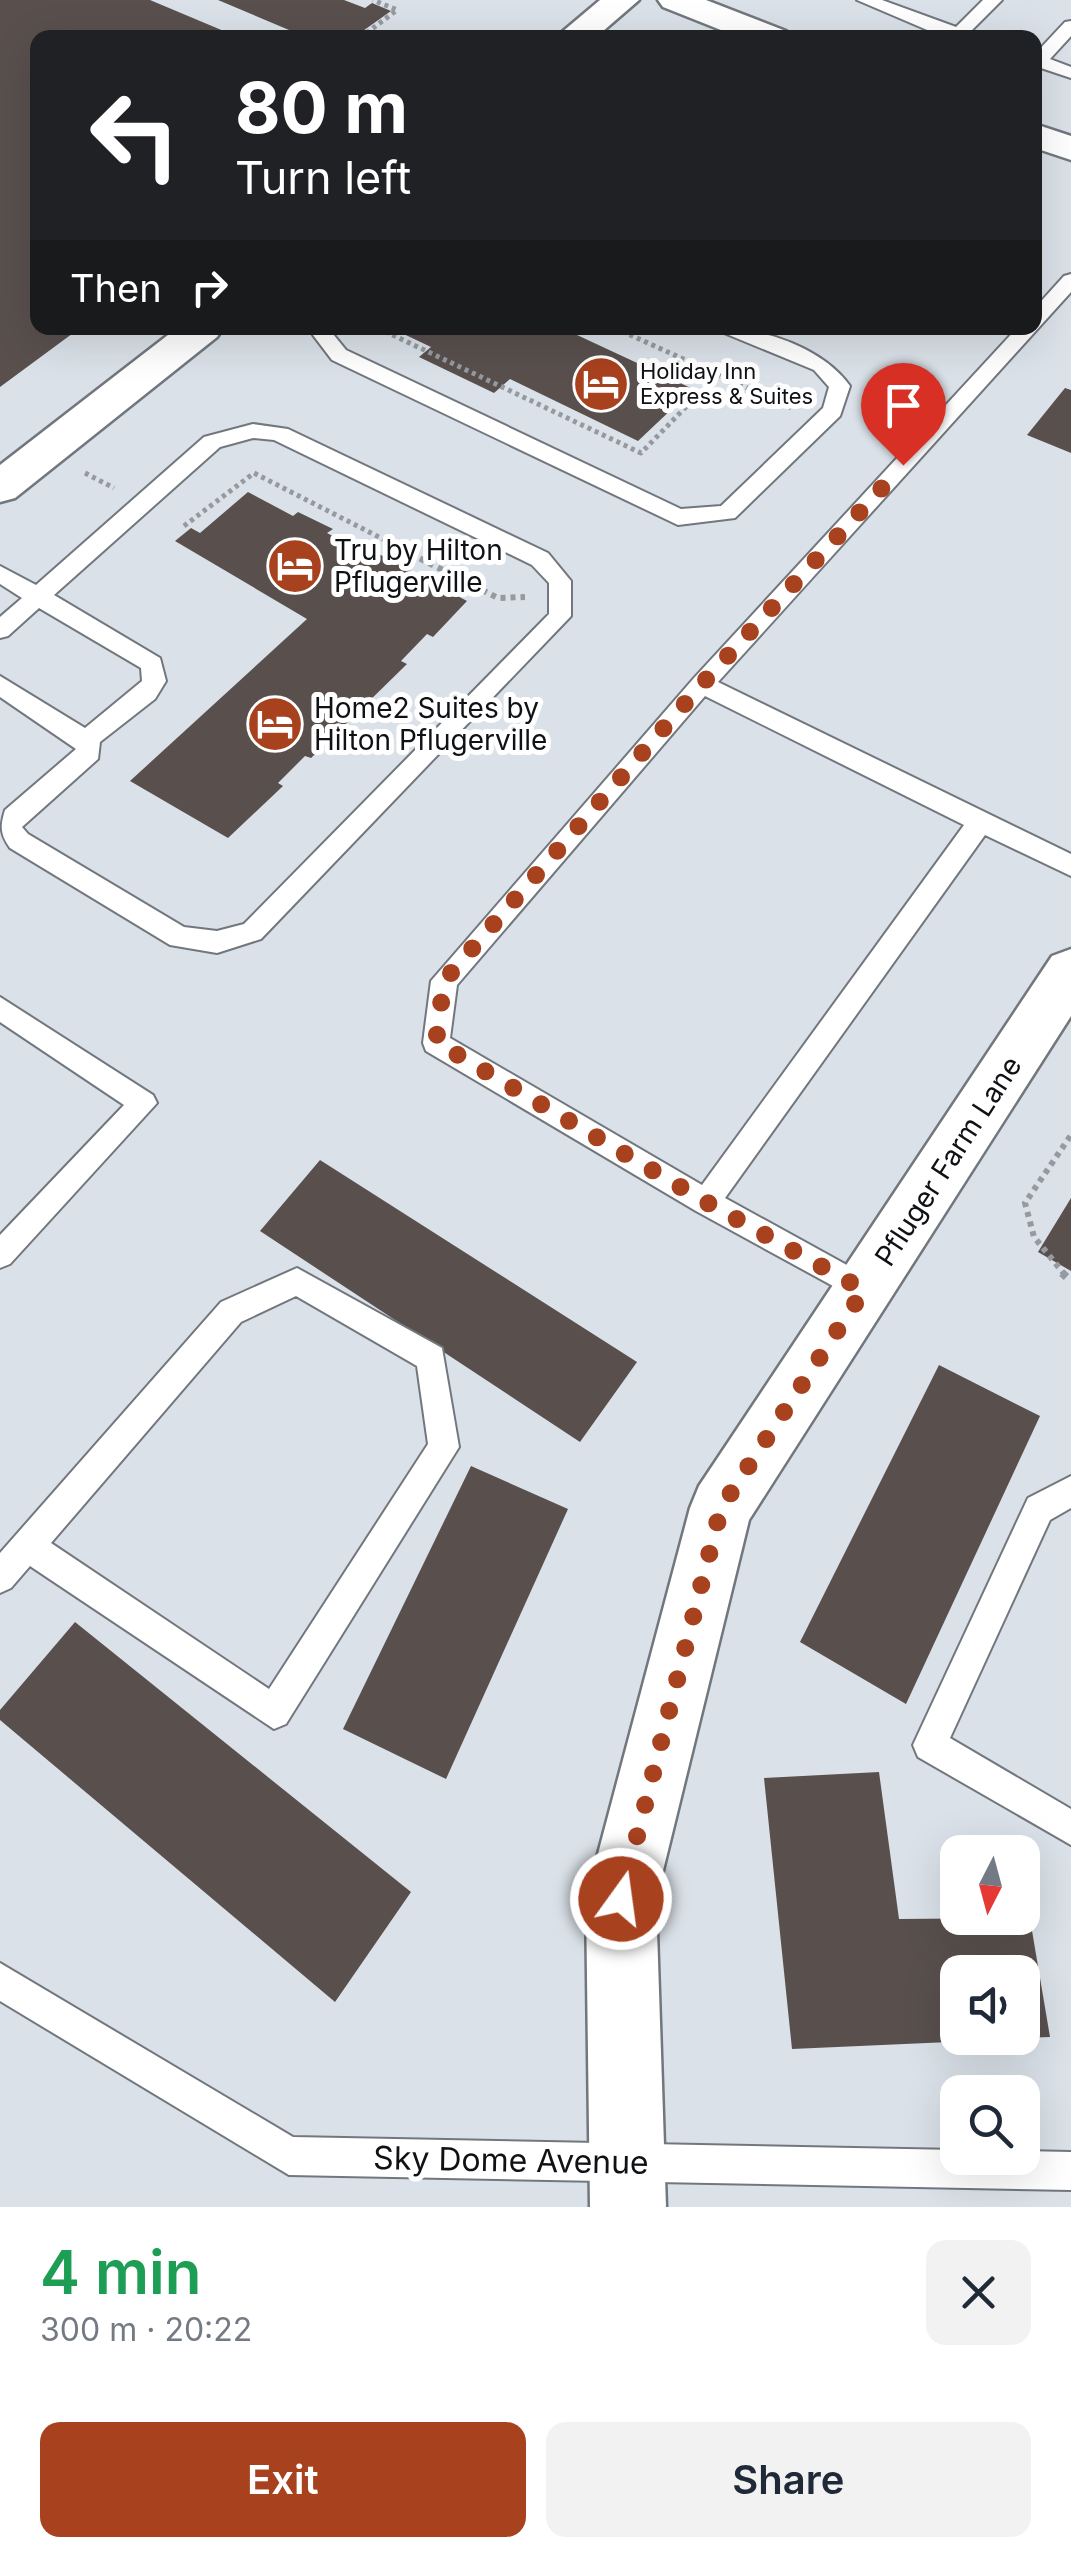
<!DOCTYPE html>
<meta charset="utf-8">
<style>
body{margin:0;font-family:Inter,sans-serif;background:#f2f2f3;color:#1f2937;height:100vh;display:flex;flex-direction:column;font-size:38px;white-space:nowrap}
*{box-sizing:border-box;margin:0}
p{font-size:32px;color:#747a83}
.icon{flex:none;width:55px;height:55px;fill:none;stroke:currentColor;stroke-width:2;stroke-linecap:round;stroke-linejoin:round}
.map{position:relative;height:2207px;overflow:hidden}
.sheet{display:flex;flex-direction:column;background:#fff;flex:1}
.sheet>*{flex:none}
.hud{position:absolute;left:30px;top:30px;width:1012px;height:305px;border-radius:20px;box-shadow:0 10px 40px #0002;background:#202124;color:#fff;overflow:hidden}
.needle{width:65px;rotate:186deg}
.buttons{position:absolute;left:940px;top:1835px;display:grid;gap:20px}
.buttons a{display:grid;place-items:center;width:100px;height:100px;border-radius:20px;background:#fff;box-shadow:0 10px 40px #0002;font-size:50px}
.pin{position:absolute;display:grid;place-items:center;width:85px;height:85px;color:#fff;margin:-102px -42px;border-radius:50% 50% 50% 0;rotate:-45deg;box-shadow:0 0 10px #0007}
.pin .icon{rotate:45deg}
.me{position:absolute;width:110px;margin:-55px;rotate:14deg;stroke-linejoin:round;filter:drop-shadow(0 0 8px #0008)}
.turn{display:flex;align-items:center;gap:35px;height:210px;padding:0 40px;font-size:45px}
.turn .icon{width:130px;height:130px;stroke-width:2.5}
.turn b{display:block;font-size:70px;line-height:85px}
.then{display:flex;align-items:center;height:95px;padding:0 40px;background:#0003;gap:20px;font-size:38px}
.round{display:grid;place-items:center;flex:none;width:105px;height:105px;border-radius:20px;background:#f2f2f3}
.head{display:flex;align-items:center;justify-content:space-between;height:170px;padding:0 40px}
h1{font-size:60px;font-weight:600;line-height:75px;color:#1e9e55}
.cta{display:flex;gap:20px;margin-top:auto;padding:20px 40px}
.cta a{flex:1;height:115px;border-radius:20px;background:#a8411e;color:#fff;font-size:40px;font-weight:600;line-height:115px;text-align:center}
.cta a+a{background:#f2f2f3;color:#1f2937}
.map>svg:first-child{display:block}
.building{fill:#59504e}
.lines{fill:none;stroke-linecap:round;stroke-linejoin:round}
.service-casing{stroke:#72777e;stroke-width:4}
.minor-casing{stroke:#72777e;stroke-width:5}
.tertiary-casing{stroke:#72777e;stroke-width:5}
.path-far2{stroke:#949a9f;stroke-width:5;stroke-dasharray:4 4;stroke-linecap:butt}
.path-far1{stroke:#949a9f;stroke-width:6;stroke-dasharray:5 5;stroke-linecap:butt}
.path{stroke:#949a9f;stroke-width:8;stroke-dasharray:6 6;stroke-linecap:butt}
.service{fill:#fff;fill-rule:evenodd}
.minor{fill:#fff;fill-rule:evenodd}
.tertiary{fill:#fff;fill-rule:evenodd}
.route{stroke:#a8411e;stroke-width:18;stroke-dasharray:0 32.4}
.labels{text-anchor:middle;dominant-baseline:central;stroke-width:10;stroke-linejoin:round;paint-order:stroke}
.far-poi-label{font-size:22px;fill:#0f1114;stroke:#fff;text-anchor:start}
.poi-label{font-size:28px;fill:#0f1114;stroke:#fff;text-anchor:start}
.street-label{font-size:28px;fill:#0f1114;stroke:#fff}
.near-street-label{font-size:32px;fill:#0f1114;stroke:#fff}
</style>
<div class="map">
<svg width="1071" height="2207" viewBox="0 0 1071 2207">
<rect width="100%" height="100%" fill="#dae1e8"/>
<path class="building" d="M0,0H150L238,37L38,38V328H80L0,387Z
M218,0H344L365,8L372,3L391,11L353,38H308Z
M391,328H562L693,389L638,441L510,379L494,393L419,357L431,347Z
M1065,388L1071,390V453L1027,435Z
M248,492L293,516L298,512L333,529L327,533L374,558L379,554L467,601L433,637L427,634L401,661L407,664L311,758L305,756L278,783L283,786L228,838L130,781L307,619L175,541L191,528L200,533Z
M320,1160L637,1362L580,1442L260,1231Z
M1071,1198V1271L1038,1252Z
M939,1365L1040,1416L906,1704L800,1642Z
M471,1466L568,1509L446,1779L343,1729Z
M75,1622L411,1892L335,2002L0,1720V1710Z
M879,1772L899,1919L1022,1918V1913H1029L1050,2037L1022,2038V1972H958V2038L972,2041L792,2049L764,1778Z"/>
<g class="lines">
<g class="service-casing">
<path id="service" d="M857,0H882L956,27L983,0H1002L970,32L979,38H946Z
M1071,21V36L1050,59L1071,67V78L1035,66V54L1065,22Z
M1071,274V292L718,682L1071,854V876L985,835L725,1198L874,1280L879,1290L874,1300L864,1303L696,1211L426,1051L423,1043L431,981L694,678L1017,328H1035V308L1064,276ZM705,696L964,825L702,1185L450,1038L457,985Z
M316,328H336L333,334L346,350L681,509L721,506L823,408L829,387L814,370L724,333L721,328C765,328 824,349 850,386L840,416L735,518L678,525L332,360L313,335Z
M253,424L288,429L548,553L571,581V616L261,939L217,953L170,945L10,848C0,834 0,826 5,810L76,749L0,697V676L85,728L142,681L141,668L39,608L8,636L0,638V617L22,598L0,584V566L36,585L204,437ZM253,438L274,440L532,565L549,583V614L244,924L217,931L184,927L28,834L22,827L98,759L100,742L155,699L166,681L160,658L54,595L220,447Z
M0,997L153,1095L157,1103L10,1264L0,1268V1235L124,1105L0,1022Z
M297,1268L442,1348L459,1447L286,1724L274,1729L30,1566L11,1588L0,1593V1553L221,1302ZM296,1296L417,1366L428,1444L269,1689L51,1543L241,1322Z
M1071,1476V1508L1050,1520L950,1738L1071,1809V1845L918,1757L913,1745L1028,1498Z
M0,1963L293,2137L958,2150V2158H1022V2151L1071,2152V2190L289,2175L0,2001Z"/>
</g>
<g class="minor-casing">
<path id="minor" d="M600,0H639L595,38H555Z
M177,328H223L217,337L15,498L0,502V465Z
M1071,949V1016L749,1520L656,1899L666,2207H590L586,1899L690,1508L699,1486L1052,956Z"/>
</g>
<g class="tertiary-casing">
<path id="tertiary" d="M658,0H706L786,31L791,38H741L663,7Z
M1035,124L1071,136V160L1035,148Z"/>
</g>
<path class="path-far2" d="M360,38L397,10L373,0
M378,328L641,453L718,374
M615,328L791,408
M85,473L114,488
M184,526L254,473L416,556"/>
<path class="path-far1" d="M411,554L498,598L525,597
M1065,1275L1034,1237L1025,1203L1071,1135"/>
<path class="path" d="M1062,1273L1071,1281"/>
<use href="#service" class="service"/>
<use href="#minor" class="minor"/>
<use href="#tertiary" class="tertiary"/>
</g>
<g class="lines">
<path class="route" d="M621,1899L721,1508L864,1290L706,1202L436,1042L444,981L702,684L903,465"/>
</g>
<defs>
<g id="hotel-disc" transform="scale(2.875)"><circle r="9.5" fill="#a8411e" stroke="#fff"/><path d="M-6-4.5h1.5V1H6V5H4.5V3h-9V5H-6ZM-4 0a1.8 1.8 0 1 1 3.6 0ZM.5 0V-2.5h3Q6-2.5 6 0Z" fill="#fff"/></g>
</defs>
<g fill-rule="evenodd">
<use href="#hotel-disc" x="601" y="384"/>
<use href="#hotel-disc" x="295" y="566"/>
<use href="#hotel-disc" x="275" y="724"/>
</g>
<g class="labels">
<g class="far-poi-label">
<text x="640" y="371">Holiday Inn<tspan x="640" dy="25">Express &amp; Suites</tspan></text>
</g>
<g class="poi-label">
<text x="334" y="550">Tru by Hilton<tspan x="334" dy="32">Pflugerville</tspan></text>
<text x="314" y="708">Home2 Suites by<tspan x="314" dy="32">Hilton Pflugerville</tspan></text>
</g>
<g class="street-label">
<text transform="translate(948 1161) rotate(-57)">Pfluger Farm Lane</text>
</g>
<g class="near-street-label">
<text transform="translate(511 2160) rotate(1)">Sky Dome Avenue</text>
</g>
</g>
</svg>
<div class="buttons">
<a><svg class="needle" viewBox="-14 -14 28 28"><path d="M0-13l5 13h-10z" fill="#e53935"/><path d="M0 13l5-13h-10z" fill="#747a83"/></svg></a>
<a><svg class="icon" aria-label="sound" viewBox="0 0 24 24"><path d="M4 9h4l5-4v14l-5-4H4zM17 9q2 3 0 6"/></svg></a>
<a><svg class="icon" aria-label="search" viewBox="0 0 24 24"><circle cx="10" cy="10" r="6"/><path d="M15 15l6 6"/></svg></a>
</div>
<div class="pin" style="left:903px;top:465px;background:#d93025"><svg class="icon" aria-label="arrive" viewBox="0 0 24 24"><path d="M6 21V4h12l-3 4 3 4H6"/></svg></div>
<svg class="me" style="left:621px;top:1899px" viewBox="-20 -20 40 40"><circle r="17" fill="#a8411e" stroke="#fff" stroke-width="3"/><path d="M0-11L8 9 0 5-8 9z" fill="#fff"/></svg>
<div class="hud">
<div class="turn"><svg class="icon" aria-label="left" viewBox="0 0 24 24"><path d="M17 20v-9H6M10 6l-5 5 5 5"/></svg><div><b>80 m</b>Turn left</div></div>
<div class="then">Then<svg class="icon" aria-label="right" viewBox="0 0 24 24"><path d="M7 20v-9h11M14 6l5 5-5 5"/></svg></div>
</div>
</div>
<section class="sheet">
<div class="head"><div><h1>4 min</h1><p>300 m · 20:22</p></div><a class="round"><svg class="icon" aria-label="close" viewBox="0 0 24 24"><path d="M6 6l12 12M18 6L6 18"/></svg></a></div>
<div class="cta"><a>Exit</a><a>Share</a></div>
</section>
